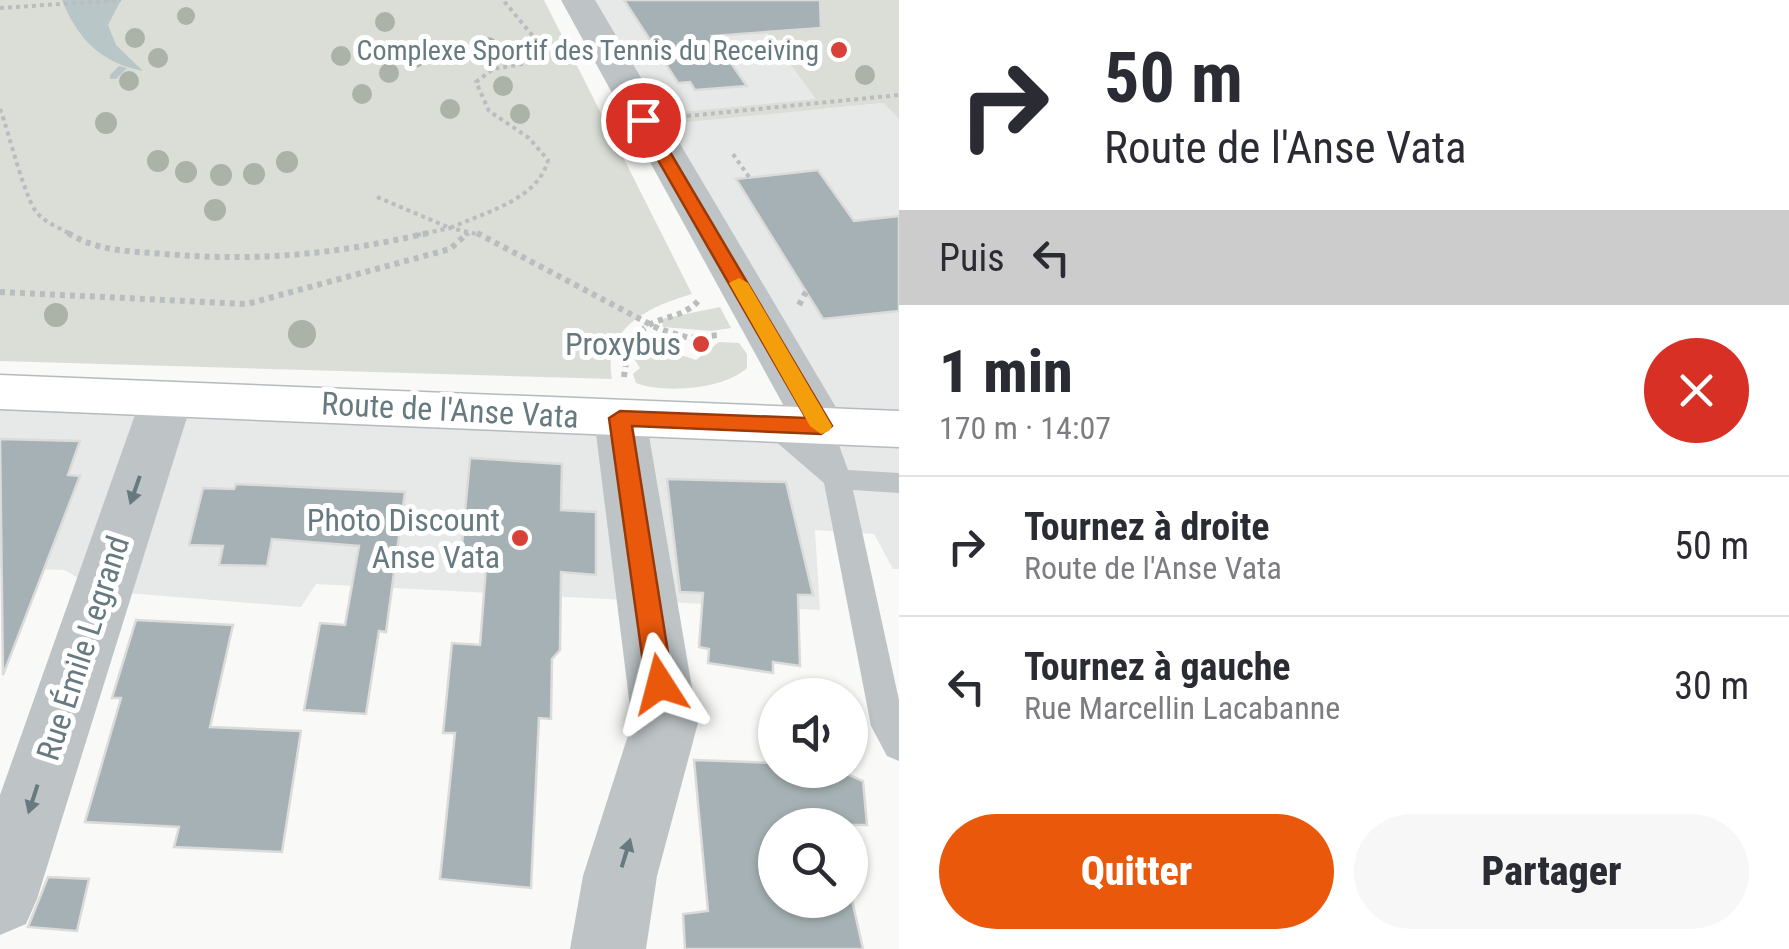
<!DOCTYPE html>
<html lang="fr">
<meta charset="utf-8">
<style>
body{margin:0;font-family:"Roboto Condensed",sans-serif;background:#f7f7f7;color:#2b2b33;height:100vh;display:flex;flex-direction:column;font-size:38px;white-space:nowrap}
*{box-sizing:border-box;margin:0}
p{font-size:32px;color:#7c7c81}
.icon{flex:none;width:55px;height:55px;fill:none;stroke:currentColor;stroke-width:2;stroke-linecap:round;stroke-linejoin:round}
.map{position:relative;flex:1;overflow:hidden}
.details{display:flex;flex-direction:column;background:#fff;width:890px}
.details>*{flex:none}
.top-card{background:#fff;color:#2b2b33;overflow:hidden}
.fabs{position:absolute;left:758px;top:678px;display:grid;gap:20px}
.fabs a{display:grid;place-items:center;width:110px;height:110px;border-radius:50%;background:#fff;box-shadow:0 2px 8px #0004;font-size:50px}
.pin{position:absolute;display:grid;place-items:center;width:85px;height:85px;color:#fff;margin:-42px;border:5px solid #fff;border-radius:50%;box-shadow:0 2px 10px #0007}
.me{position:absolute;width:110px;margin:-55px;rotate:351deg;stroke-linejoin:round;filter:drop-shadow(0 0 8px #0008)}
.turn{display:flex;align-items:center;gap:35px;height:210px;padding:0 40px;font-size:45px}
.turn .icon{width:130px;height:130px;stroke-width:2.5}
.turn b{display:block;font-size:70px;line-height:85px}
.then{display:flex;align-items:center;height:95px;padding:0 40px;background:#0003;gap:20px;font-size:38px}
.round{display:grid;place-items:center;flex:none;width:105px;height:105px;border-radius:52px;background:#f7f7f7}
.head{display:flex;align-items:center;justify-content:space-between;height:170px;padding:0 40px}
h1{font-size:60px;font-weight:800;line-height:75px}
.action{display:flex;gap:20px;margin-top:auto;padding:20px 40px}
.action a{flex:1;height:115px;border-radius:60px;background:#ea580c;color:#fff;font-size:40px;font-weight:800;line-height:115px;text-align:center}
.action a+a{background:#f7f7f7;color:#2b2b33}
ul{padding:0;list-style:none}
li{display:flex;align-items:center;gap:30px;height:140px;padding:0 40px;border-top:2px solid #e1e1e2}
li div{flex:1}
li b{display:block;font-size:38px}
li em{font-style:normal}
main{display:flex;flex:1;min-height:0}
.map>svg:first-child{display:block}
.built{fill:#e7e9e8}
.green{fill:#daded6}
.water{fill:#b8c6c8}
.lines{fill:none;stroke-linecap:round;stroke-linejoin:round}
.stream{fill:#b8c6c8;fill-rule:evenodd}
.building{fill:#a5b1b4;stroke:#dbdbd9;stroke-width:2.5}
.primary-casing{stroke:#b4babd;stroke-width:3}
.path-far1{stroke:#b9bdbf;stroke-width:4;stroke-dasharray:4 4;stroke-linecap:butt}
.path{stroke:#b9bdbf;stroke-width:6;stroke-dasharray:5 5;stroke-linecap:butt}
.service{fill:#bec4c6;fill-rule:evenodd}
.minor{fill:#bec4c6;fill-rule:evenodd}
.tertiary{fill:#bec4c6;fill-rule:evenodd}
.primary{fill:#fff;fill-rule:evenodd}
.tree{fill:#abb2a7}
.oneway{fill:#667a80}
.route{fill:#ea580c;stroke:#983908;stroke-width:2.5}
.slow{fill:#f59e0b}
.poi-dot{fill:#d84138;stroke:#fff;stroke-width:4}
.labels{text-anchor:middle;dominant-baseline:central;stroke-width:10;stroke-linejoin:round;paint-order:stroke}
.far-poi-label{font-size:28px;fill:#667a80;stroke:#fff;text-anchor:end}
.poi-label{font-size:32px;fill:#667a80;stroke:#fff;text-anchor:end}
.street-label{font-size:32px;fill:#667a80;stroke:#fff}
</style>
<main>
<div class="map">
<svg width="899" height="949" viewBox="0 0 899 949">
<rect width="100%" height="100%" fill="#f9f9f7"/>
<path class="built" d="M578,0H741L824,109L883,103L899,119V569H893L874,534L815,530L820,610L316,584L301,607L102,591L64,570L0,568V392L820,426Z"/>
<path class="green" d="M0,0H544L692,294C651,306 602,327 612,379L0,361Z
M742,0H899V119L883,103L687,122L681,112L816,99Z
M720,307L731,328L711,331L663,327L661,319Z
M719,342L739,343L747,354V368C725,389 664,394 636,383L633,374L640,368L633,357L639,348L651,345L696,360Z"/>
<path class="water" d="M62,0H121L108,25L116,45L143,71C102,63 78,40 62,0Z"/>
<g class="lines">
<path class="stream" d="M119,66L127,68L116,79H110V75Z"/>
</g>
<path class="building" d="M624,0H820L821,28L712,36L747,86L695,90L690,82L678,83Z
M818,170L854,221L899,216V311L823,319L736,179Z
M0,439L80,441L68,475L80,476L3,675Z
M470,458L562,464L561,510L596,512V575L561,572L560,650L552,659L551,719L539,718L531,888L440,879L455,733H443L452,643L480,645L486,567L460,566Z
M667,479L786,482L813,595H798L800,666L773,662V673L708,663L709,649L699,647L703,593L680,592Z
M236,484L405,492L386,632L379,631L366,714L304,710L320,623L345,625L359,546L272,539L267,566L219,565L223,546L189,545L203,488L234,489Z
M136,620L233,625L210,727L301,731L282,852L174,847L179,827L85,822L121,698H112Z
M694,760L775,763V770H838L863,781L867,825H775V900H852L863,949H685L683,914L708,911Z
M48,877L89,879L77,931L28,927Z"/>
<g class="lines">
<g class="primary-casing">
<path id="primary" d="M0,375L899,411V447L0,409Z"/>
</g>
<path class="path-far1" d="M0,8L121,0
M0,109C9,132 25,201 38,214C46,223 62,229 72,235
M687,116L899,95
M733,154L749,177
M377,197L450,228C485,212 538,200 548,160L529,138L489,111L476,82L493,69L528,63L537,41L503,0
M417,235L450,228L481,235
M465,235L470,231"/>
<path class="path" d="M68,233C99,252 130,251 165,254C260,262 336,254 428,233
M477,233L659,329L689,338L718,335
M0,292L247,304L450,249L468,233
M799,305L806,292
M624,377C631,304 673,330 699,300"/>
<path class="service" d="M769,413L813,444L808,426L812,420H830L848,470L899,473V493L853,490L899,700V761L887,756L871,726L824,483L760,428L756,422L760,416Z"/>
<path class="minor" d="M167,381L185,386L193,398L37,899L26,924L0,935V795L141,398L149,386Z
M620,400L639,405L646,418L698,723L657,876L646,949H570L583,876L632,723L594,418L601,405Z"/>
<path class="tertiary" d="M561,0H595L847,426L840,439L821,444L802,439Z"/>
<use href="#primary" class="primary"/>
</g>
<g class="tree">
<circle cx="186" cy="16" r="9"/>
<circle cx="385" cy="22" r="10"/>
<circle cx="135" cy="38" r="10"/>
<circle cx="488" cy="47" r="10"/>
<circle cx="341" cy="56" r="10"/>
<circle cx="158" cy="58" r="10"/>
<circle cx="415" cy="58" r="10"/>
<circle cx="389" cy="73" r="10"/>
<circle cx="865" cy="75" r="10"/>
<circle cx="129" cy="81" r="10"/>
<circle cx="503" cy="86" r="10"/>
<circle cx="362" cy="94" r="10"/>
<circle cx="450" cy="109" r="10"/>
<circle cx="520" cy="114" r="10"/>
<circle cx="106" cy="123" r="11"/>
<circle cx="158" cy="161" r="11"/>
<circle cx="287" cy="162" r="11"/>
<circle cx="186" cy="172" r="11"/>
<circle cx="254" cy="174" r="11"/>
<circle cx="221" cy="175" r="11"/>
<circle cx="215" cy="210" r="11"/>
<circle cx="56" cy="315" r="12"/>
<circle cx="302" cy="334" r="14"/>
</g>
<defs><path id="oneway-solid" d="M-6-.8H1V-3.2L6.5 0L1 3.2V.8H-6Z" transform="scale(2.5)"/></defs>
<g class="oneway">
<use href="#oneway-solid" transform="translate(135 490) rotate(109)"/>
<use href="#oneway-solid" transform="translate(33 799) rotate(108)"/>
<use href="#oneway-solid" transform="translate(626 853) rotate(-73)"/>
</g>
<path class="route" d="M643,115L651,120L832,426L821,434L632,426L673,684L669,692H650L646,684L609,418L620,411L806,418L635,120Z"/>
<path class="slow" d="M739,278L748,283L832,426L829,431L821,434L810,426L729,283Z"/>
<g class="poi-dot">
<circle cx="839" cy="50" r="10"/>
<circle cx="701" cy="344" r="10"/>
<circle cx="520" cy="538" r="10"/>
</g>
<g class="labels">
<g class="far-poi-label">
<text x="819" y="50">Complexe Sportif des Tennis du Receiving</text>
</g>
<g class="poi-label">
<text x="681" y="344">Proxybus</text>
<text x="500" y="520">Photo Discount<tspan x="500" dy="37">Anse Vata</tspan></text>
</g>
<g class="street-label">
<text transform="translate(450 410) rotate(3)">Route de l'Anse Vata</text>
<text transform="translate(83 648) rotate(-72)">Rue Émile Legrand</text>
</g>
</g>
</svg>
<div class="fabs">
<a><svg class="icon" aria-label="sound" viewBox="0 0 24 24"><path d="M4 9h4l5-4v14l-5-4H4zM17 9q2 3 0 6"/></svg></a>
<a><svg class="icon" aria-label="search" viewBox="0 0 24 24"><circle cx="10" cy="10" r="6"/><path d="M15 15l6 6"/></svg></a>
</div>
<div class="pin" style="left:643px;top:120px;background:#d93025"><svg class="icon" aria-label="arrive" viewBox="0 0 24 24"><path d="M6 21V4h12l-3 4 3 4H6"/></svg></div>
<svg class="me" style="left:660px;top:684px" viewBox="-20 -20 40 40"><path d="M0-17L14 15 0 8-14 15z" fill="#ea580c" stroke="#fff" stroke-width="4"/></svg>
</div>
<section class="details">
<div class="top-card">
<div class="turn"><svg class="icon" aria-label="right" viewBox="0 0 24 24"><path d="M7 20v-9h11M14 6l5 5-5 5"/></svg><div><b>50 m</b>Route de l'Anse Vata</div></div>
<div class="then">Puis<svg class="icon" aria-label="left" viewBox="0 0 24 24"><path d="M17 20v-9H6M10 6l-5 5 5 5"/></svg></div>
</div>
<div class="head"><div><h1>1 min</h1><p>170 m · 14:07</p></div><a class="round" style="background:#d93025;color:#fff"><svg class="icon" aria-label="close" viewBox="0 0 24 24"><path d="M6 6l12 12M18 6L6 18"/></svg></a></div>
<ul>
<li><svg class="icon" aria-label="right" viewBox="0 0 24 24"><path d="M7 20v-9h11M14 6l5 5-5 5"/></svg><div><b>Tournez à droite</b><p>Route de l'Anse Vata</p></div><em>50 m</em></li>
<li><svg class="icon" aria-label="left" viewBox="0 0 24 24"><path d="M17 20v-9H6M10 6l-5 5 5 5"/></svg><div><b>Tournez à gauche</b><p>Rue Marcellin Lacabanne</p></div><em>30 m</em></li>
</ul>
<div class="action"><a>Quitter</a><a>Partager</a></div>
</section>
</main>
